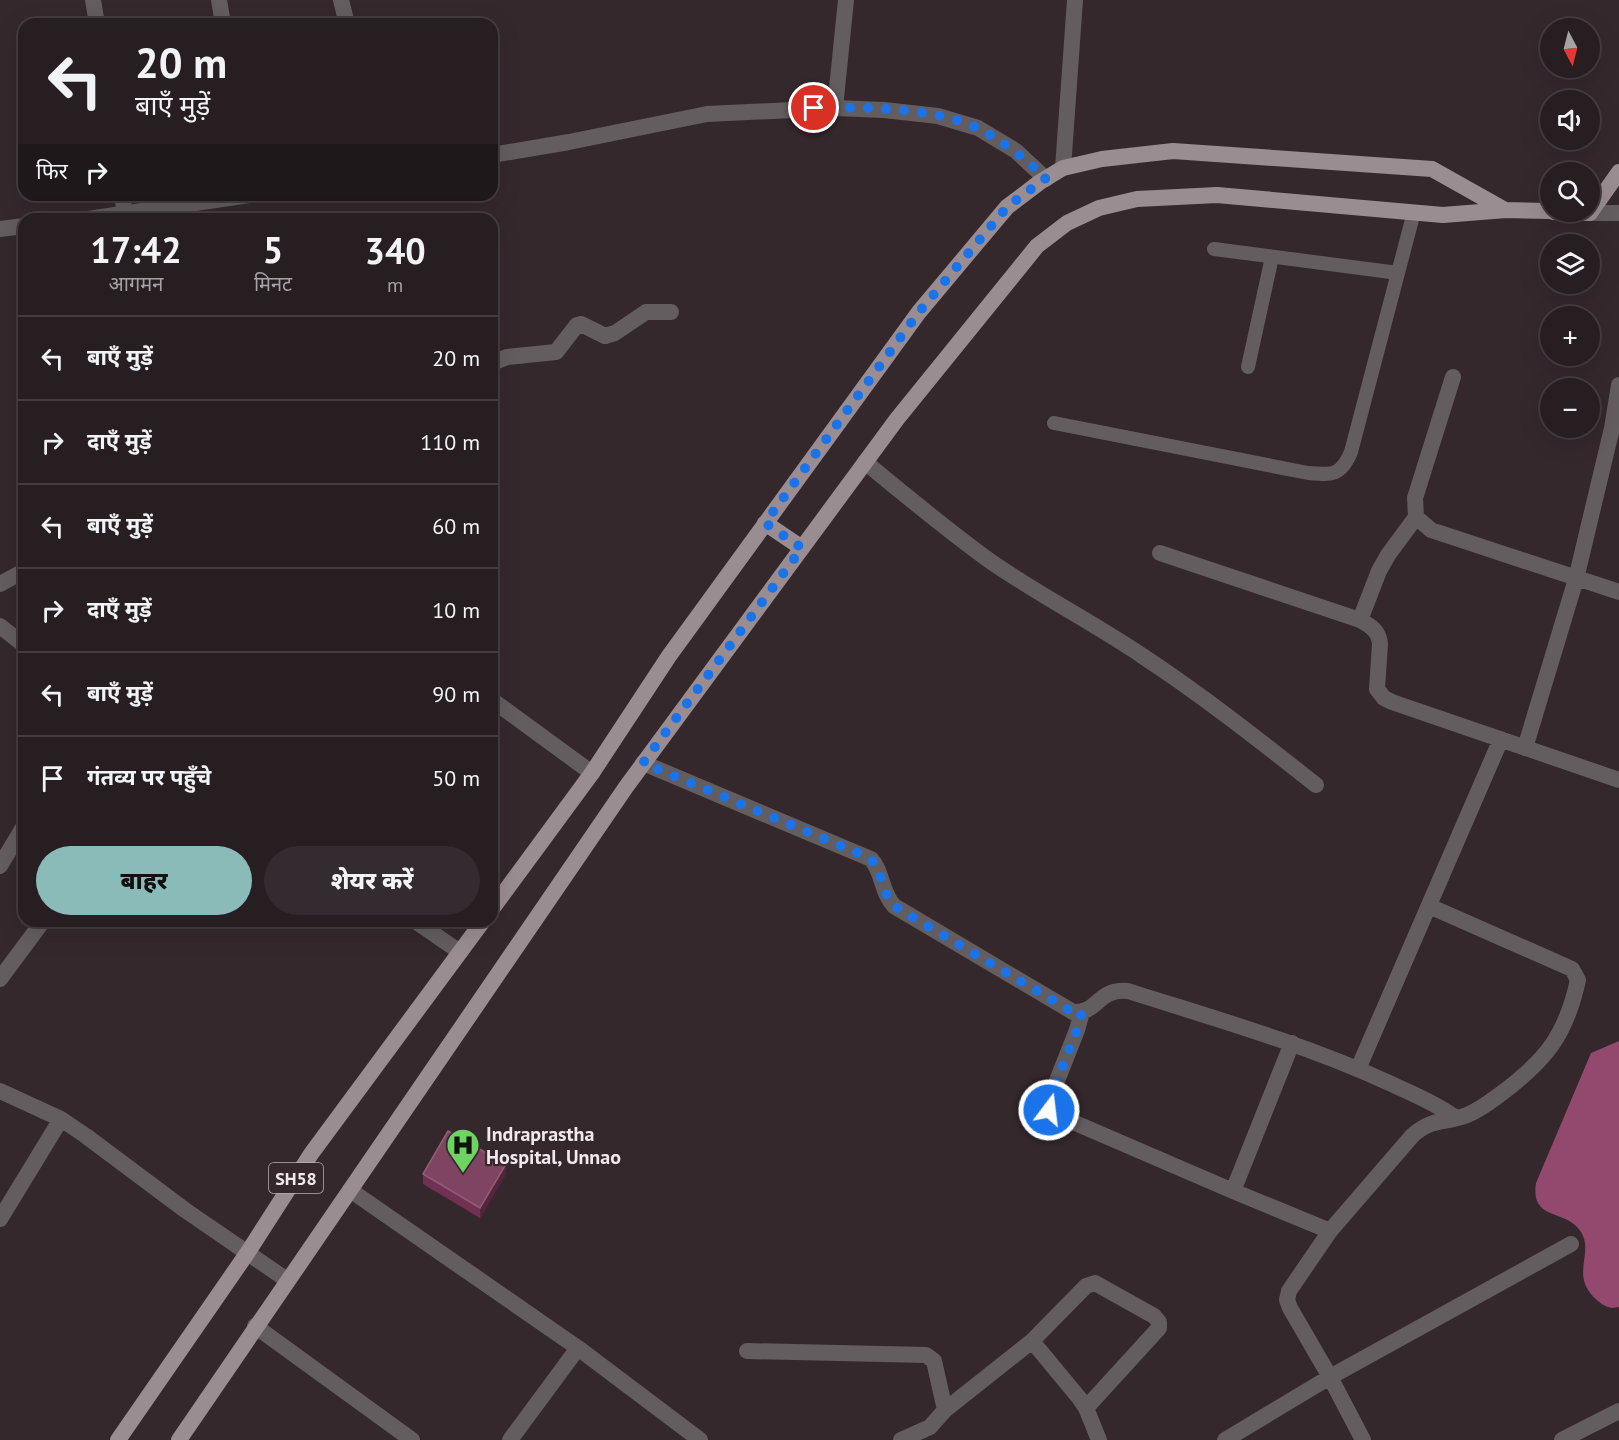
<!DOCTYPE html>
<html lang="hi">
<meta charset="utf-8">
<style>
body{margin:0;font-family:"PT Sans","Noto Sans Devanagari",sans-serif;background:#332b2f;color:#f1f3f6;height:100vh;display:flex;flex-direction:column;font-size:22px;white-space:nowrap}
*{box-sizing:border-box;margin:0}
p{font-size:20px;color:#a4a2a5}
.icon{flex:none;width:33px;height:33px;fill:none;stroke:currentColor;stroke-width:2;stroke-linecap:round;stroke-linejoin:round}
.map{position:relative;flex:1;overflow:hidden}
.panel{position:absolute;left:18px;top:213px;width:480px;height:714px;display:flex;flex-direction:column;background:#271e22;border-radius:18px;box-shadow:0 6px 24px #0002,0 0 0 2px #433c40}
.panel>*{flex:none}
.guide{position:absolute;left:18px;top:18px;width:480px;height:183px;border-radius:18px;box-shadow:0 6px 24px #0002,0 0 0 2px #433c40;background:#271e22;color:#f1f3f6;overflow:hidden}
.needle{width:39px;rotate:173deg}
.fabs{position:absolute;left:1540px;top:18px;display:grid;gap:12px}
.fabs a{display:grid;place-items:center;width:60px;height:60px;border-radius:50%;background:#271e22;box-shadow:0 6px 24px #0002,0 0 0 2px #433c40;font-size:30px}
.pin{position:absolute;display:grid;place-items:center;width:51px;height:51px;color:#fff;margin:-26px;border:3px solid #fff;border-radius:50%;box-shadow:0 2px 6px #0007}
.me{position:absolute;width:66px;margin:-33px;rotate:15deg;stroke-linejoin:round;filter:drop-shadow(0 0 4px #0008)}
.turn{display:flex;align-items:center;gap:21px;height:126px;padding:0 18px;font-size:27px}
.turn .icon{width:78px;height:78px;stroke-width:2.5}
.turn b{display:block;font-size:42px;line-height:51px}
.then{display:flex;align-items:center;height:57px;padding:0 18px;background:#0003;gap:12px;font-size:22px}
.eta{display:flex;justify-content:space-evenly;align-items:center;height:102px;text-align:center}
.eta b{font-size:36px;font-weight:800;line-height:42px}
.action{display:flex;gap:12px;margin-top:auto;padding:12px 18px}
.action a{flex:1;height:69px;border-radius:36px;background:#8bbbb9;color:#111;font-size:24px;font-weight:800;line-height:69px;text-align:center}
.action a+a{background:#332b2f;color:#f1f3f6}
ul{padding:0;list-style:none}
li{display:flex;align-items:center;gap:18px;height:84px;padding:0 18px;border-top:2px solid #433c40}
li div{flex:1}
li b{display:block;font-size:22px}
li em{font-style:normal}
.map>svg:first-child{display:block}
.water{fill:#93496d}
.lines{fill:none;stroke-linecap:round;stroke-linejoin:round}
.service{stroke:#635d5f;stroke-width:14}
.minor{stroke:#635d5f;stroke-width:16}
.tertiary{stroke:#635d5f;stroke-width:16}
.primary{stroke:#9a8d92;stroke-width:16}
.wall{fill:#723052}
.shaded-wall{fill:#53243c}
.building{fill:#7f4462;stroke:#915e78;stroke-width:1.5}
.route{stroke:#1a73e8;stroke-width:10;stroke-dasharray:0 18}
.labels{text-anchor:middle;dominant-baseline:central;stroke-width:4.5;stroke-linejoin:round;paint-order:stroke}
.shield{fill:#34282d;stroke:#b8afb3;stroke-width:1.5}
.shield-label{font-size:18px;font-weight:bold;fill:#f1e9ed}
.poi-label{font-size:20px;font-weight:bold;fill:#f1e9ed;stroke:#34282d;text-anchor:start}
</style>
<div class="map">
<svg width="1619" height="1440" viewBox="0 0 1619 1440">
<rect width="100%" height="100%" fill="#34282d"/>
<path class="water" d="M1619,1041V1307C1610,1309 1605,1307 1598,1301C1568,1276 1595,1254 1581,1232C1566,1208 1530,1222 1536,1183L1591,1053Z"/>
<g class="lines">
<path class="service" d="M1214,249L1398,273
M1248,367L1272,257
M1054,423L1308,473C1332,475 1341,476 1351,452L1414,212"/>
<path class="minor" d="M93,0L97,24
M219,0L223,24
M341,0L347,24
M835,108L846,0
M1063,168L1075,0
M122,195L125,214
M492,363L507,357L556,352L577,325L581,324L605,336L615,333L646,312H671
M1453,377L1415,498L1416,517L1431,530L1619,592
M865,462C906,496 947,530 990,561C1039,595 1092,622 1141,655C1202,695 1259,740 1316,785
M1160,553L1360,620C1371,626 1379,631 1380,644L1377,689L1384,698L1392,702L1619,780
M0,584L24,571
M1360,620L1379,571L1388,555L1416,517
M0,626L24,645
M492,700L592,773
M1525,748L1576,579L1612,428L1619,385
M643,763L871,859C883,872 881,892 894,906L1073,1012C1098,1014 1097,988 1128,991C1216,1019 1304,1044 1387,1082C1411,1093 1435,1103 1456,1118
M0,866L24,826
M415,921L460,952
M0,979L43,921
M1082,1012L1077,1030L1049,1101L1052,1113L1233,1191L1330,1231
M1358,1069L1501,739
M0,1091L61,1119L86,1136L185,1210L287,1280
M350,1190L578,1348L700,1440
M1233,1191L1292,1043
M0,1219L61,1119
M255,1326L412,1440
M1032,1341L1080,1399L1086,1408L1099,1440
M747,1351L926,1355L934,1361L945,1410
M510,1440L578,1348
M901,1440L930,1427L945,1410L1032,1341L1086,1286L1095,1283L1154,1316L1159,1322V1328L1086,1408
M1225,1440L1330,1377L1571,1244
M1363,1440L1330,1377L1290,1308L1287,1300L1289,1291L1330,1231L1412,1136C1433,1117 1444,1124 1467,1115C1480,1110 1491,1101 1502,1093C1546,1060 1566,1035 1578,980L1572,969L1429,906
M1562,1440L1619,1411"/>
<path class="tertiary" d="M492,155L569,142L707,114L835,108L884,110L938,116L978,128L1016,151L1046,179
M1590,213H1619
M88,219L249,195
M0,229L24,226"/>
<path class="primary" d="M1553,212L1590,213L1619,172
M765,523L802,548
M492,909L592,773L669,656L919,312L1007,207L1040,182L1063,168L1102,159L1173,151L1432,169L1505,210
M118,1440L248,1252L311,1154L483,921
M179,1440L626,787L897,419L1037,246L1067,223L1099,208L1137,199L1217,195L1443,215L1506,210L1551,211"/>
</g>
<path class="wall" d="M423,1174H506L480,1218L423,1184Z"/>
<path class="shaded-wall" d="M506,1164V1174L480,1218V1208Z"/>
<path class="building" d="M448,1131L506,1164L480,1208L423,1174Z"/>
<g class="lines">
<path class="route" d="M814,108C862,107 936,107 979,129C1005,142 1025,159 1046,178L1007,207L919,312L765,523L802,548L643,763L870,858C883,872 881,892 894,906L1069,1010L1082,1012L1077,1030L1049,1101V1110"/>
</g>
<defs>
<g id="hospital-pin" transform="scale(1.725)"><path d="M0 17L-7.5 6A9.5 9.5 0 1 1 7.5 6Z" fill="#6dd361" stroke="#34282d"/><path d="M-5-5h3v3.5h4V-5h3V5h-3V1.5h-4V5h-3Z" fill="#111"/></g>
</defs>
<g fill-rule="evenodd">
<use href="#hospital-pin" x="463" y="1145"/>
</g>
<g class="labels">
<rect class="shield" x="269" y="1163" width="54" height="30" rx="4.5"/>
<g class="shield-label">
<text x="296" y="1178">SH58</text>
</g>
<g class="poi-label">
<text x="486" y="1134">Indraprastha<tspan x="486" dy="23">Hospital, Unnao</tspan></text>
</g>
</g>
</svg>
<div class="fabs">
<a><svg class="needle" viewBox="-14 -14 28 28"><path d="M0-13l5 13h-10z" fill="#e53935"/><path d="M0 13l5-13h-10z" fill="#a4a2a5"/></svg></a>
<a><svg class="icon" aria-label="sound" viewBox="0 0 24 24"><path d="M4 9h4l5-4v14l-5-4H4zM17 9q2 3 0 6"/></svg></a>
<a><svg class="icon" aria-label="search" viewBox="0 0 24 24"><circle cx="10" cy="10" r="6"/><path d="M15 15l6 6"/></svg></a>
<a><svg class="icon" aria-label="layers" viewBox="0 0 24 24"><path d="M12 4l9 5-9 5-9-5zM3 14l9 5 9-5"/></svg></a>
<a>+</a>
<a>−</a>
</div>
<div class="pin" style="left:814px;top:108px;background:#d93025"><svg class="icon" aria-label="arrive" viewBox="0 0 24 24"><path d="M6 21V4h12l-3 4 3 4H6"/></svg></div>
<svg class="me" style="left:1049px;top:1110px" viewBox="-20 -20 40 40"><circle r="17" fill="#1a73e8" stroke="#fff" stroke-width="3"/><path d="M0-11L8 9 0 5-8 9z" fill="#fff"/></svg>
<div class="guide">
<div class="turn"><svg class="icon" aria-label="left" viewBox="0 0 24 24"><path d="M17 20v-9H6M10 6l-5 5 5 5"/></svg><div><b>20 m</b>बाएँ मुड़ें</div></div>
<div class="then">फिर<svg class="icon" aria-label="right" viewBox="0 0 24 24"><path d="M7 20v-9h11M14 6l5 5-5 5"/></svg></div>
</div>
<section class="panel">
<div class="eta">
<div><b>17:42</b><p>आगमन</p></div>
<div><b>5</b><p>मिनट</p></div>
<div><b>340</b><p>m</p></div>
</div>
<ul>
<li><svg class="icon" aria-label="left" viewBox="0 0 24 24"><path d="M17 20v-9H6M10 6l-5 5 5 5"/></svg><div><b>बाएँ मुड़ें</b></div><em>20 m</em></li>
<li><svg class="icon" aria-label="right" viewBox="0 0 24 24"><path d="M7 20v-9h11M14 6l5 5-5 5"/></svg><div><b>दाएँ मुड़ें</b></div><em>110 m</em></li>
<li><svg class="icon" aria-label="left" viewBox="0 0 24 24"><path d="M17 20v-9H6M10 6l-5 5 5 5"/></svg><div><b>बाएँ मुड़ें</b></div><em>60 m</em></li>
<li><svg class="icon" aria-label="right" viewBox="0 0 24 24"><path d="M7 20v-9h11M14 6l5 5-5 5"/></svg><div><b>दाएँ मुड़ें</b></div><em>10 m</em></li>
<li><svg class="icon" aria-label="left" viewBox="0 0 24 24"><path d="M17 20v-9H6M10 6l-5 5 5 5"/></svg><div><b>बाएँ मुड़ें</b></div><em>90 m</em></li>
<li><svg class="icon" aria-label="arrive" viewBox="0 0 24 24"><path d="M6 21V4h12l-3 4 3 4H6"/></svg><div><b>गंतव्य पर पहुँचे</b></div><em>50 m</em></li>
</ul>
<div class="action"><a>बाहर</a><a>शेयर करें</a></div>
</section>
</div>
